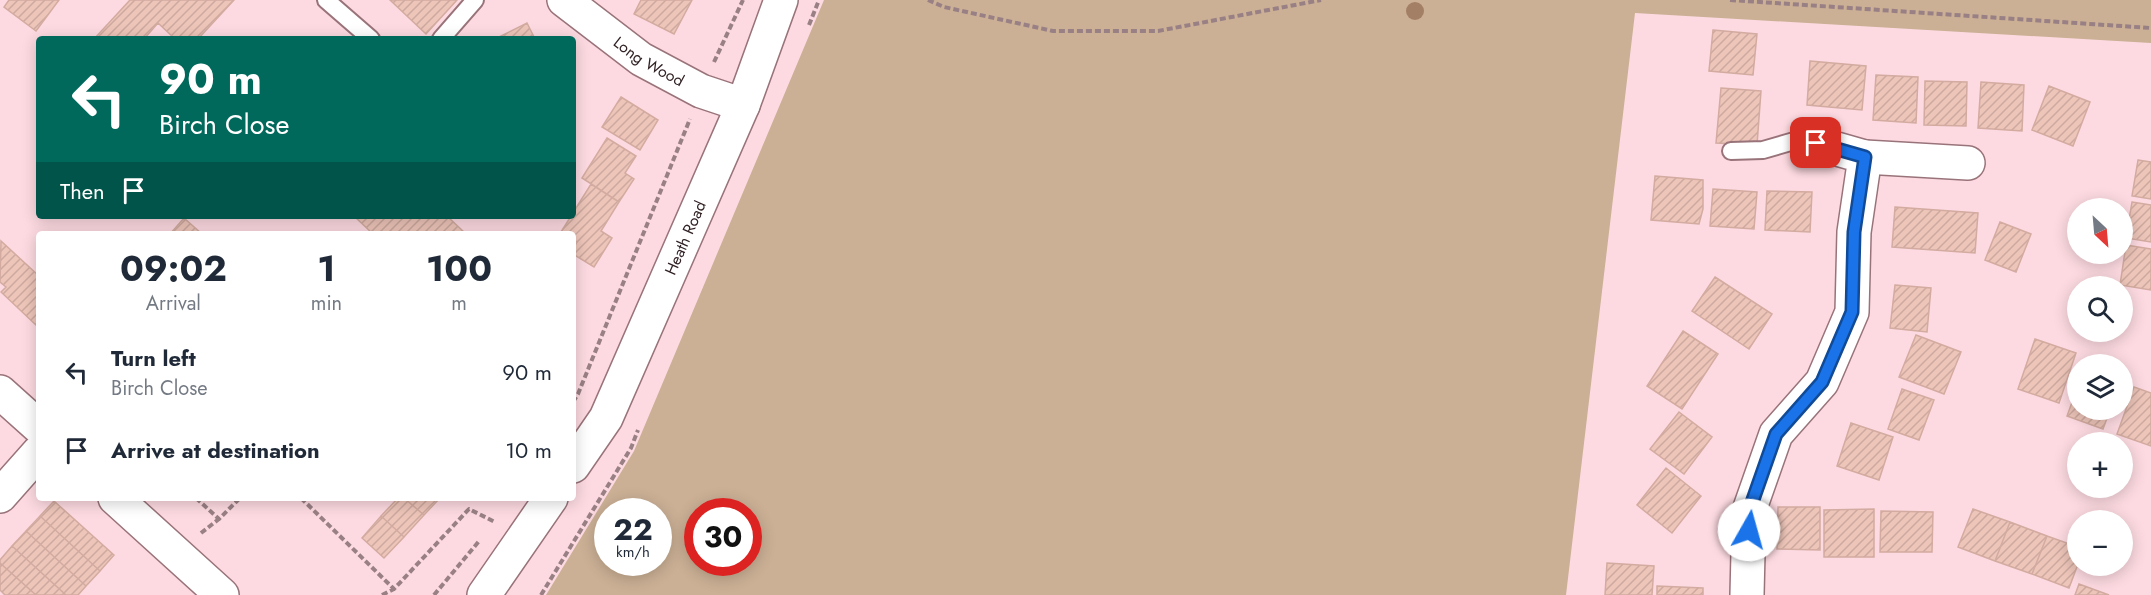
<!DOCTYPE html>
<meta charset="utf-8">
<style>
body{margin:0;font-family:Jost,sans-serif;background:#f2f2f3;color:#1f2937;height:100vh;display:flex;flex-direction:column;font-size:22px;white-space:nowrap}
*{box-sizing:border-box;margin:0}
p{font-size:20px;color:#747a83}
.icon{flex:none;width:33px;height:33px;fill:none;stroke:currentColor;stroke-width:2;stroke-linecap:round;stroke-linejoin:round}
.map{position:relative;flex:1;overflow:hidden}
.details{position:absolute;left:36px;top:231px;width:540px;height:270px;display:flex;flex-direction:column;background:#fff;border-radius:6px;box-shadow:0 3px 15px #0003}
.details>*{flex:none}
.banner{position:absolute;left:36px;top:36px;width:540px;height:183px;border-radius:6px;box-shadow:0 3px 15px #0003;background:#00695c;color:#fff;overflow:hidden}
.needle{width:39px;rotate:154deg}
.buttons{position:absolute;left:2067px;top:198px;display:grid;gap:12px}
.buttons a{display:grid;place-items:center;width:66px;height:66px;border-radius:50%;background:#fff;box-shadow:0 3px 15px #0003;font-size:30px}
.speed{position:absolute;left:594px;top:498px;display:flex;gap:12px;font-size:30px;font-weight:700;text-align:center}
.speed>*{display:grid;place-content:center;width:78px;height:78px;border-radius:50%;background:#fff;box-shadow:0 3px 15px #0003;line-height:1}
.speed small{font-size:15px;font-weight:400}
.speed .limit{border:9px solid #d22;background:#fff;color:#111}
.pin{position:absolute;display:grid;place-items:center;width:51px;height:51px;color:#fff;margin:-26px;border-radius:12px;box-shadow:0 3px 9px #0006}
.me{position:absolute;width:66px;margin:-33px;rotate:7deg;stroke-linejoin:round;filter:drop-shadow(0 0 4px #0008)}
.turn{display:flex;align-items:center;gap:21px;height:126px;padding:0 24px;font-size:27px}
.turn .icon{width:78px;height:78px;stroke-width:2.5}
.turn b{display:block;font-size:42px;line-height:51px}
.then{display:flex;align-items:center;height:57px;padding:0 24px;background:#0003;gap:12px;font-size:22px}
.eta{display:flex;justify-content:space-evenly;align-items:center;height:102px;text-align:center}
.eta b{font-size:36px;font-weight:700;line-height:42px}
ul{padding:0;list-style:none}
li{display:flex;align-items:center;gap:18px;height:78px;padding:0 24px}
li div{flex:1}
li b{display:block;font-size:22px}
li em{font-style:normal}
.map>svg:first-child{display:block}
.park{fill:#cbb095;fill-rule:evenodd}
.building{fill:url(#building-hatch);stroke:#d3aba0;stroke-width:1.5}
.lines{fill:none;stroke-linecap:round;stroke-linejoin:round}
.lane-casing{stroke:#99737a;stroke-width:20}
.street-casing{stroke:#99737a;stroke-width:36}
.secondary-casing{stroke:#99737a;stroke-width:36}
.path{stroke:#998085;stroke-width:4;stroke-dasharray:6 3;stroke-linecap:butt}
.lane{stroke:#fff;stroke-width:16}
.street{stroke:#fff;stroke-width:33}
.secondary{stroke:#fff;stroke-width:33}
.tree{fill:#a37f66}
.route-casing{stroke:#114b97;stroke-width:15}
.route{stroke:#1a73e8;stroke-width:10}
.labels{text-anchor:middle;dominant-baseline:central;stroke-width:4.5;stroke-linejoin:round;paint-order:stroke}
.street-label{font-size:16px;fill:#312225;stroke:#fff}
</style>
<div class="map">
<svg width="2151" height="595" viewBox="0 0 2151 595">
<defs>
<pattern id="building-hatch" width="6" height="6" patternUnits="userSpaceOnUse" patternTransform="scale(1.5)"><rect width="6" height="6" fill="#eec5b9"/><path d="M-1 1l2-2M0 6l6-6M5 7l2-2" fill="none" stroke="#cda99f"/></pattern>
</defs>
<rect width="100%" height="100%" fill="#fddae1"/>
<path class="park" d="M824,0H2151V43L1635,13L1566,595H546L634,451ZM608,512H658V562H608ZM698,512H748V562H698Z"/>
<path class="building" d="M9,0H59L36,31L4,7Z
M130,0H234L198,39H173L174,38L158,23L144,39H94Z
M390,0H457L426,34Z
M641,0H692L674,34L634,14Z
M527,23L535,39H495Z
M1713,30L1757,34L1753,75L1709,71Z
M1810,61L1866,66L1862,110L1807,105Z
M1876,75L1918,77L1916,123L1873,120Z
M1925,81L1967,82L1966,126L1924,125Z
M1981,82L2024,85L2022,131L1978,128Z
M2049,86L2090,102L2073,146L2032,130Z
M1721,88L1761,91L1757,145L1716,143Z
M621,97L658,120L640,150L602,127Z
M607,138L636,156L625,173L634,179L619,202L582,178Z
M2138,160L2151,162V199L2132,196Z
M1655,176L1703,180V209L1699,224L1651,220Z
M591,184L619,202L601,231L612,238L594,267L573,254V249L577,242L573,239V234H565L561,232Z
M1713,189L1757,192L1754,229L1710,226Z
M1767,191L1812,192L1810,232L1765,230Z
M2132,202L2151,205V242L2126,238Z
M1895,207L1978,213L1975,253L1892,247Z
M354,216H447L466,234H373Z
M184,218L202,234H170Z
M2000,222L2031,234L2016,272L1985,260Z
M1,241L39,276V324L37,326L1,292L6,287L0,282Z
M2126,245L2151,249V290L2120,285Z
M1715,277L1772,314L1749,349L1692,311Z
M1895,285L1931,288L1927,332L1890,328Z
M1683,331L1718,354L1682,409L1647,386Z
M1916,335L1961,352L1944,394L1899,377Z
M2035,339L2076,353L2059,403L2018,389Z
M2078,386V410H2110L2103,429L2067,416Z
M2134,387L2151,393V446L2117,434Z
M1902,389L1934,400L1919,440L1888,429Z
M1679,412L1712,437L1684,474L1650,449Z
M1851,423L1893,437L1879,480L1837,466Z
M1666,468L1701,496L1672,533L1637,505Z
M398,498H404L424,515L404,537L381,516Z
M404,498H440L424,515Z
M54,501L114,555L100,571L40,516Z
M1778,507H1820V550L1777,549Z
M1874,509V557H1824V510Z
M1973,509L2010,522L1995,561L1958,547Z
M1881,511L1933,512L1932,552H1880Z
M40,516L100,571L86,586L26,531Z
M381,516L404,537L384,558L362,538Z
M2010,522L2047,536L2032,574L1995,561Z
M26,531L86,586L78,595H66L12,546Z
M2047,536L2078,547V564L2069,588L2032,574Z
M12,546L66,595H36L0,563V560Z
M0,563L36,595H5L0,590Z
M1607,563L1654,566L1652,595H1605Z
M2079,584L2109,595H2075Z
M1657,586L1703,588V595H1657Z"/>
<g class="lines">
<g class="lane-casing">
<path id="lane" d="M326,0L371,39
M441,39L475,0
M1731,151L1763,150L1794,141L1816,143"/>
</g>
<g class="street-casing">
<g id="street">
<path id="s1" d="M564,0L641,59L701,91L743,105"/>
<path d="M1865,157L1968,163"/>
<path d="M0,496L39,452"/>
<path d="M1747,595L1749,511L1776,434L1822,382L1852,312L1854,232L1865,157L1816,143"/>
</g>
</g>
<g class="secondary-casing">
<g id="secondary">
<path d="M0,392L39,427"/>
<path id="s2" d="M573,466L606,418L743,105L781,0"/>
<path d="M115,498L222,595"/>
<path d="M484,595L551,498"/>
</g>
</g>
<path class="path" d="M928,0L944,7L1053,31H1158L1321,0
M1730,0L2151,28
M809,25L819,0
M714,62L743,0
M573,402L578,394L690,119
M196,498L219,519L240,498
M301,498L394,589L469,509L495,522
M201,533L219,519
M382,595L394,589
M434,595L480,540
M541,595L631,448L638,430"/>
<use href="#lane" class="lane"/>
<use href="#street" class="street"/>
<use href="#secondary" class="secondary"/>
</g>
<circle class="tree" cx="1415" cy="11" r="9"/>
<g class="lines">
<g class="route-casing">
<path id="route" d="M1749,530V511L1776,434L1822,382L1852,312L1854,232L1865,157L1816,143"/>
</g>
<use href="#route" class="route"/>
</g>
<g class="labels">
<g class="street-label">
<text stroke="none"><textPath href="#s1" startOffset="105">Long Wood</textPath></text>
<text stroke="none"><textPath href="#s2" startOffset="255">Heath Road</textPath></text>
</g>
</g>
</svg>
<div class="buttons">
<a><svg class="needle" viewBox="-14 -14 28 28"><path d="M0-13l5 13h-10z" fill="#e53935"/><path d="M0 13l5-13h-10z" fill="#747a83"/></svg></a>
<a><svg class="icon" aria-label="search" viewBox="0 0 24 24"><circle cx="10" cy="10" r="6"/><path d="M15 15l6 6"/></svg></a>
<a><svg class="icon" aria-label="layers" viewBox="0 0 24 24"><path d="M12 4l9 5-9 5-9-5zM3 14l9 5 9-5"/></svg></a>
<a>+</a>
<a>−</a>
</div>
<div class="speed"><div>22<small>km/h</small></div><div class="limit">30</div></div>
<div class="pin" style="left:1816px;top:143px;background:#d93025"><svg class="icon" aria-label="arrive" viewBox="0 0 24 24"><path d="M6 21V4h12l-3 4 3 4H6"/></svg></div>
<svg class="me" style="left:1749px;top:530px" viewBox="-20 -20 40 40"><circle r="19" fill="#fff"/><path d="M0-13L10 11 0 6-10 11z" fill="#1a73e8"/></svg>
<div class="banner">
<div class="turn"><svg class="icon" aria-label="left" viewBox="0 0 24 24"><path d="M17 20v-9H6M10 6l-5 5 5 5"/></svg><div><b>90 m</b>Birch Close</div></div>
<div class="then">Then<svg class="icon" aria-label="arrive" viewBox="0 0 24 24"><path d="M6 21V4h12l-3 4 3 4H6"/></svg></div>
</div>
<section class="details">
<div class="eta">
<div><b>09:02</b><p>Arrival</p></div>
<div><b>1</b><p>min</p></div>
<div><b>100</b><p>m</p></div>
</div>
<ul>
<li><svg class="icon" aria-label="left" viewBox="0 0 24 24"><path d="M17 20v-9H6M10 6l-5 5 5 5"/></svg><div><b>Turn left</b><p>Birch Close</p></div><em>90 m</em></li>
<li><svg class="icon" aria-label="arrive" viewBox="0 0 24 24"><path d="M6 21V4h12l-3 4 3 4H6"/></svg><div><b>Arrive at destination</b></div><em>10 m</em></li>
</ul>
</section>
</div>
